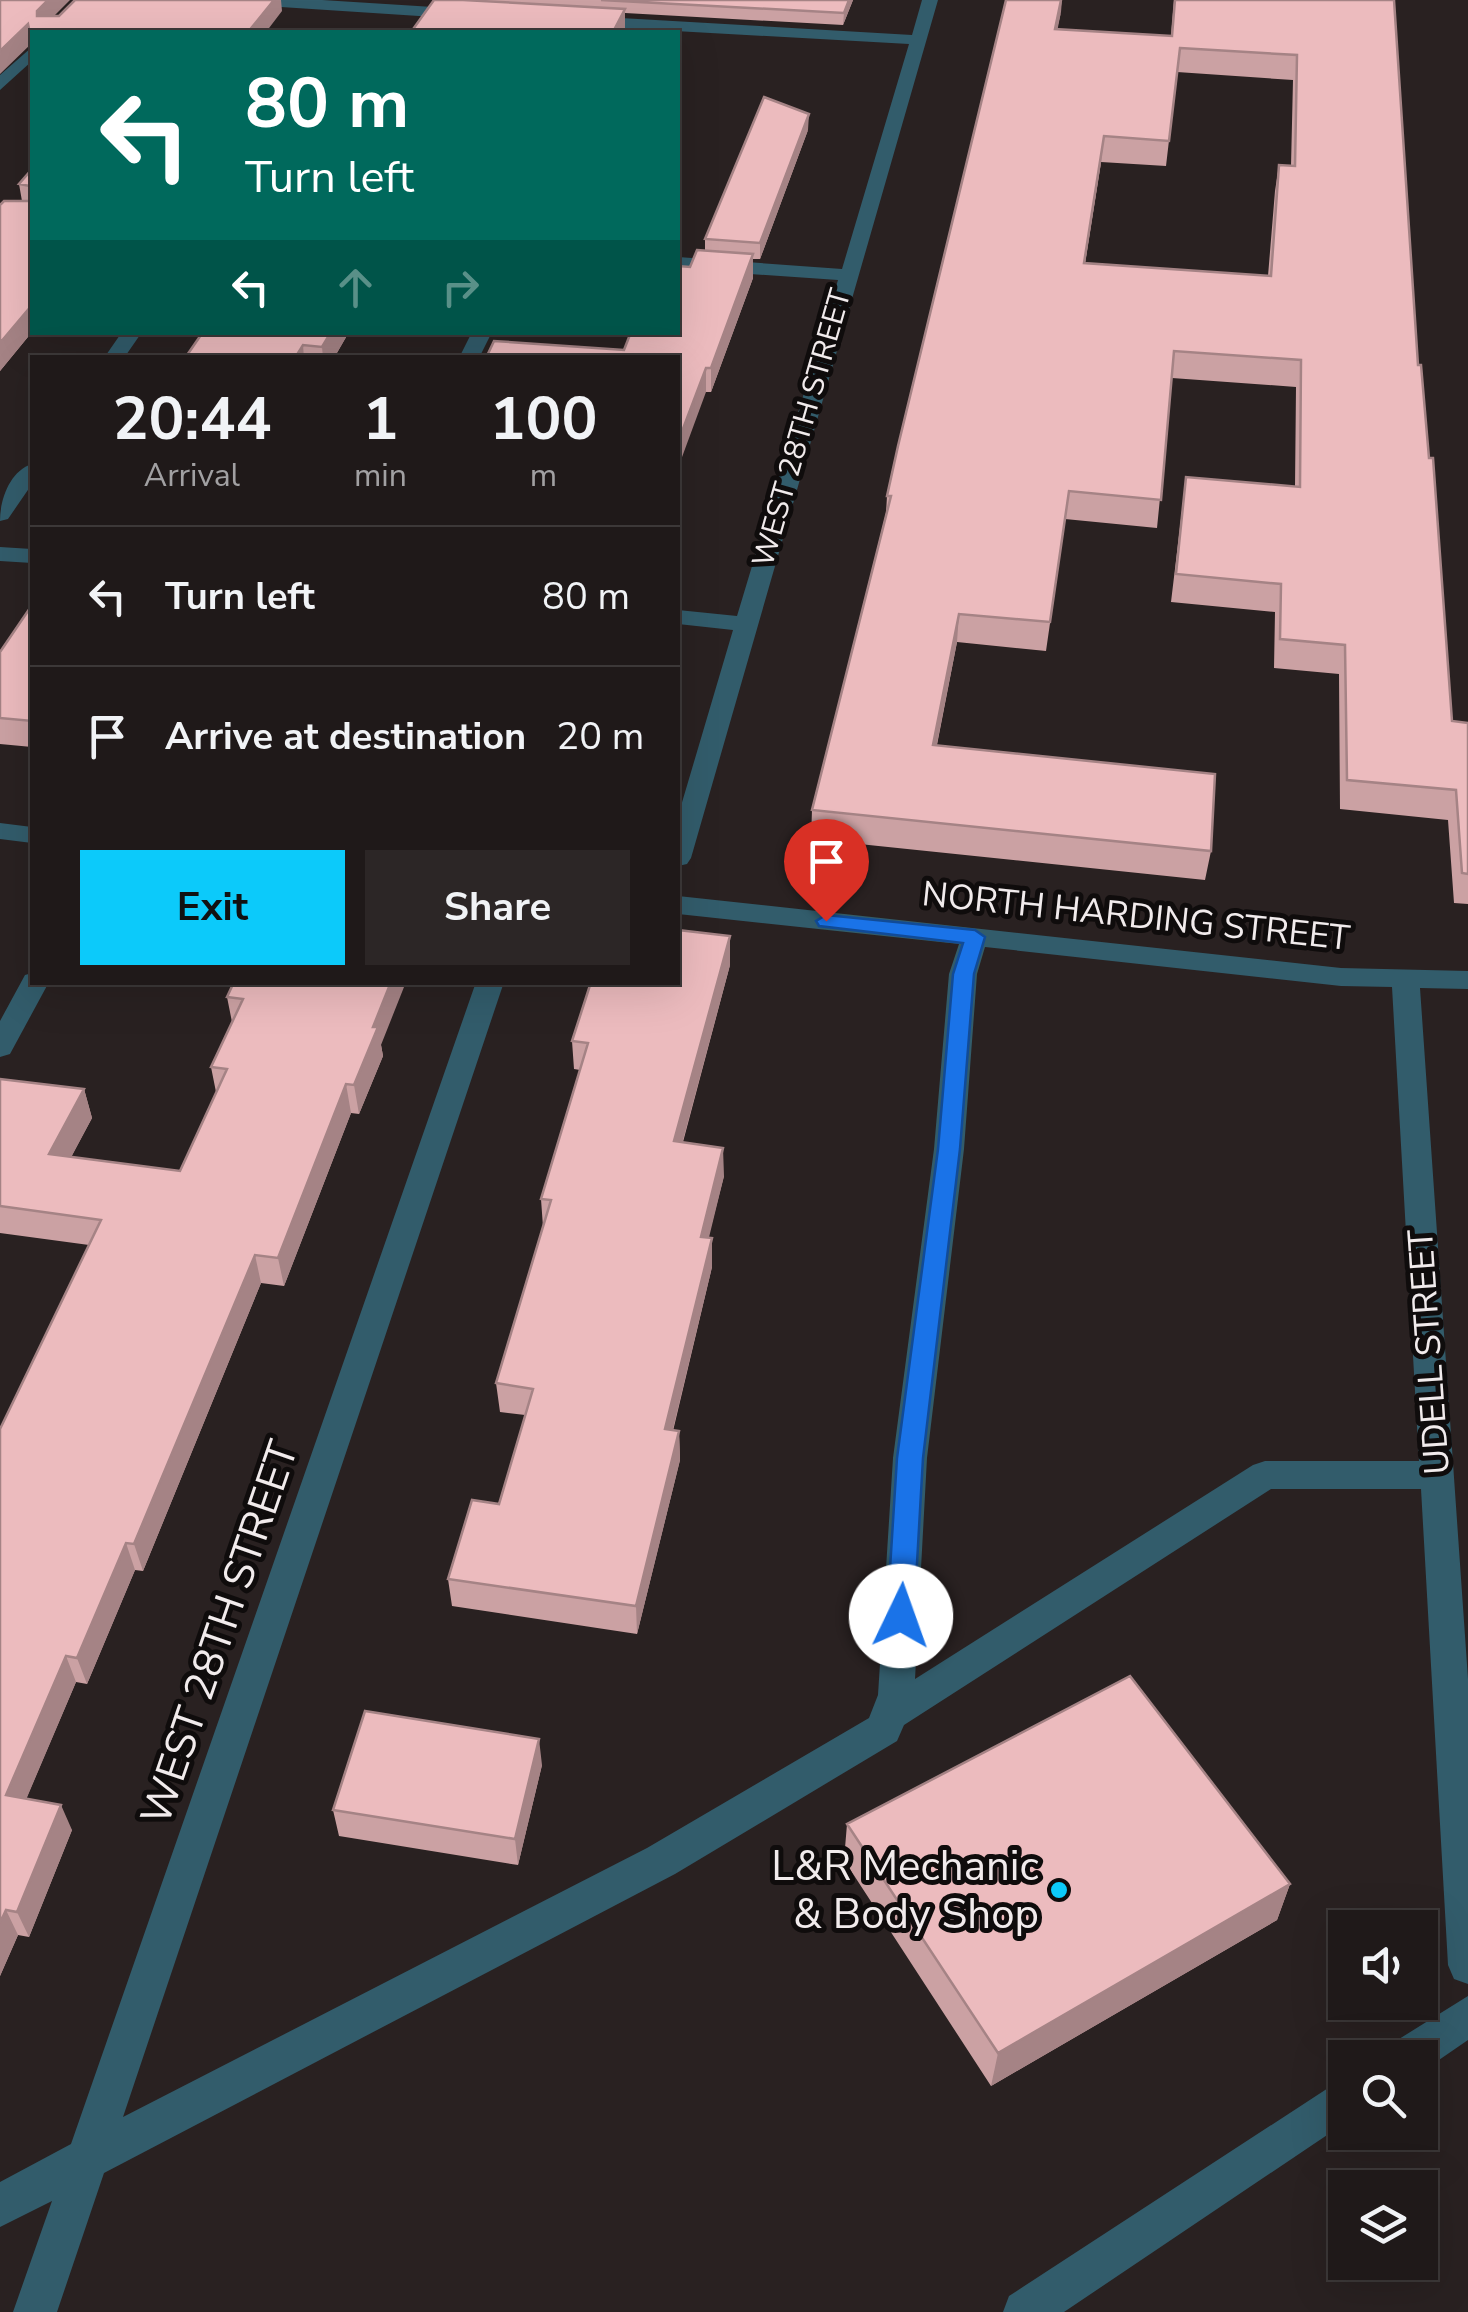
<!DOCTYPE html>
<style>
body{margin:0;font-family:"Nunito Sans",sans-serif;background:#2c2626;color:#f1f3f6;height:100vh;display:flex;flex-direction:column;font-size:38px;white-space:nowrap}
*{box-sizing:border-box;margin:0}
p{font-size:32px;color:#a1a0a2}
.icon{flex:none;width:55px;height:55px;fill:none;stroke:currentColor;stroke-width:2;stroke-linecap:round;stroke-linejoin:round}
.map{position:relative;flex:1;overflow:hidden}
.panel{position:absolute;left:30px;top:355px;width:650px;height:630px;display:flex;flex-direction:column;background:#1f1919;border-radius:0px;box-shadow:0 10px 40px #0002,0 0 0 2px #3c3838}
.panel>*{flex:none}
.hud{position:absolute;left:30px;top:30px;width:650px;height:305px;border-radius:0px;box-shadow:0 10px 40px #0002,0 0 0 2px #3c3838;background:#00695c;color:#fff;overflow:hidden}
.tools{position:absolute;left:1328px;top:1910px;display:grid;gap:20px}
.tools a{display:grid;place-items:center;width:110px;height:110px;border-radius:0px;background:#1f1919;box-shadow:0 10px 40px #0002,0 0 0 2px #3c3838;font-size:50px}
.pin{position:absolute;display:grid;place-items:center;width:85px;height:85px;color:#fff;margin:-102px -42px;border-radius:50% 50% 50% 0;rotate:-45deg;box-shadow:0 0 10px #0007}
.pin .icon{rotate:45deg}
.me{position:absolute;width:110px;margin:-55px;rotate:3deg;stroke-linejoin:round;filter:drop-shadow(0 0 8px #0008)}
.turn{display:flex;align-items:center;gap:35px;height:210px;padding:0 50px;font-size:45px}
.turn .icon{width:130px;height:130px;stroke-width:2.5}
.turn b{display:block;font-size:70px;line-height:85px}
.lanes{display:flex;align-items:center;height:95px;padding:0 50px;background:#0003;justify-content:center;gap:50px;direction:ltr}
.lanes .off{opacity:.35}
.eta{display:flex;justify-content:space-evenly;align-items:center;height:170px;text-align:center}
.eta b{font-size:60px;font-weight:700;line-height:70px}
.action{display:flex;gap:20px;margin-top:auto;padding:20px 50px}
.action a{flex:1;height:115px;border-radius:0px;background:#0ccafa;color:#111;font-size:40px;font-weight:700;line-height:115px;text-align:center}
.action a+a{background:#2c2626;color:#f1f3f6}
ul{padding:0;list-style:none}
li{display:flex;align-items:center;gap:30px;height:140px;padding:0 50px;border-top:2px solid #3c3838}
li div{flex:1}
li b{display:block;font-size:38px}
li em{font-style:normal}
.map>svg:first-child{display:block}
.lines{fill:none;stroke-linecap:round;stroke-linejoin:round}
.minor{fill:#325c6b;fill-rule:evenodd}
.wall{fill:#cba1a3;fill-rule:evenodd}
.shaded-wall{fill:#a58385}
.building{fill:#ecbbbe;stroke:#a58385;stroke-width:2.5;fill-rule:evenodd}
.route{fill:#1a73e8;stroke:#114b97;stroke-width:2.5}
.poi-dot{fill:#0ccafa;stroke:#0f0c0c;stroke-width:4}
.labels{text-anchor:middle;dominant-baseline:central;stroke-width:10;stroke-linejoin:round;paint-order:stroke}
.far-street-label{font-size:30px;fill:#f1ebec;stroke:#0f0c0c}
.street-label{font-size:35px;fill:#f1ebec;stroke:#0f0c0c}
.near-street-label{font-size:42px;fill:#f1ebec;stroke:#0f0c0c}
.near-poi-label{font-size:42px;fill:#f1ebec;stroke:#0f0c0c;text-anchor:end}
</style>
<div class="map">
<svg width="1468" height="2312" viewBox="0 0 1468 2312">
<rect width="100%" height="100%" fill="#292121"/>
<g class="lines">
<path class="minor" d="M242,0H322L465,9L473,14L465,19L250,5Z
M922,0H938L691,858L687,864L678,866V816L733,630L678,624V610L737,616L838,280L678,269V257L842,269L909,44L586,26L578,21L586,16L912,35Z
M32,47V61L0,90V75Z
M122,332H142L124,358H104Z
M472,332H492L479,358H459Z
M32,464V484L8,519L0,521C0,499 10,471 32,464Z
M0,547L32,549V563L0,561Z
M0,823L32,827V843L0,839Z
M678,896L1341,968L1468,971V989L1420,988L1468,1679V1984L1454,1979L1448,1965L1421,1489H1271L904,1725L897,1741L675,1874L104,2173L57,2312H13L52,2201L0,2227V2182L71,2144L476,982H504L123,2117L647,1848L869,1718L878,1695L893,1458L934,1149L949,974L959,944L678,914ZM985,947L1341,986L1392,987L1419,1461H1265L1253,1465L915,1679L927,1458L964,1149L977,974Z
M32,973V982H49L10,1054L0,1057V1021L25,975Z
M1468,1996V2040L1420,2073V2058H1386L1391,2044Z
M1345,2077V2123L1064,2312H1003L1009,2296Z"/>
</g>
<path class="wall" d="M434,0H853L843,25L625,13V32H411Z
M1174,0H1394L1418,365L1452,721L1468,723V904L1454,903L1448,820L1340,809L1339,674L1274,668L1275,612L1171,602L1186,477L1295,487L1296,387L1172,378L1157,528L1065,519L1046,651L957,642L937,745L1211,851L1205,880L811,839L812,810L886,513L887,496L1061,12L1057,29L1171,36ZM1177,72L1293,80L1291,166L1279,165L1275,191L1268,276L1085,263L1101,162L1166,166Z
M808,130L760,259H753V278L711,392H706L624,350L690,267L705,251V239Z
M32,169V332L0,371V205L22,201L19,184Z
M349,332L334,358H185Z
M32,605V747L0,744V652Z
M730,965L683,1142L724,1176L708,1238L712,1267L673,1431H679L680,1460L637,1634L452,1606L448,1579L499,1504L525,1415L500,1412L496,1383L543,1227L541,1199L580,1070L574,1069L572,1041Z
M234,982L381,1045L383,1056L359,1114L351,1113L284,1286L261,1283L143,1571L135,1570L87,1684L76,1682L26,1799L72,1830L29,1937L18,1935L0,1976V1429L89,1245L0,1233V1079L84,1089L92,1118L71,1157L180,1171L216,1092L211,1067L232,1022L227,997Z
M542,1765L518,1865L339,1836L333,1810Z
M847,1824L1290,1884L1277,1920L991,2086L844,1860Z"/>
<path class="shaded-wall" d="M48,0H70L41,29L37,11Z
M274,0H281L282,11L266,32H248Z
M849,0H853L843,25L844,13Z
M1061,0H1062L1061,12L1053,52L1055,29Z
M625,9V32H614Z
M28,24L32,43L0,74V51Z
M809,114L808,130L760,259V243Z
M1104,136L1101,162L1081,289L1084,263Z
M753,254V278L711,392V368Z
M32,305V332L0,371V344Z
M331,332H349L334,358H323L322,347Z
M303,345L304,358H295Z
M706,368V392L678,468V442Z
M959,614L957,642L931,774L933,745Z
M730,936V965L675,1170L674,1141Z
M391,982H406L381,1045L383,1056L359,1114L354,1085L373,1027Z
M346,1084L351,1113L284,1286L278,1258Z
M84,1089L92,1118L58,1182L49,1154Z
M723,1148L724,1176L702,1266L701,1237Z
M712,1238V1267L666,1458L665,1429Z
M255,1255L261,1283L143,1571L134,1544Z
M679,1431L680,1460L637,1634L636,1606Z
M126,1543L135,1570L87,1684L77,1658Z
M66,1656L76,1682L17,1821L6,1795Z
M539,1739L542,1765L518,1865L515,1839Z
M61,1805L72,1830L29,1937L17,1912Z
M1290,1884L1277,1920L991,2086L998,2053Z
M6,1910L18,1935L0,1976V1923Z"/>
<path class="building" d="M0,0H48L37,11V16H59L75,0H274L248,32H32V43L28,24L0,51Z
M434,0H463L625,9L614,30H606L605,32H411Z
M601,0H849L844,13Z
M1006,0H1061L1055,29L1172,36L1175,0H1394L1418,365H1421L1429,458H1433L1452,721L1468,723V874L1462,873L1456,790L1347,780L1345,645L1280,639L1281,584L1176,574L1186,477L1300,487L1301,360L1174,351L1161,500L1069,491L1050,622L959,614L933,745L1215,774L1211,851L812,810L891,496H887L898,446ZM1180,48L1297,55L1295,166L1279,165L1271,276L1084,263L1104,136L1169,141Z
M764,97L809,114L760,243L705,239Z
M32,169V305L0,343V205L4,201H30V186L19,184Z
M697,250L753,254L711,368H706L678,442V358H486L494,341L624,350L631,332H678V266L690,267Z
M203,332H331L322,347L303,345L295,358H185Z
M32,605V721L0,718V652Z
M678,930L730,936L674,1141L723,1148L701,1237L712,1238L665,1429L679,1431L636,1606L448,1579L472,1500L499,1504L533,1389L496,1383L551,1200L541,1199L588,1043L572,1041L591,982H678Z
M234,982H391L373,1027H378L354,1085L346,1084L278,1258L255,1255L134,1544L126,1543L77,1658L66,1656L6,1795L61,1805L17,1912L6,1910L0,1923V1429L101,1220L0,1206V1079L84,1089L49,1154L180,1171L227,1069L211,1067L243,999L227,997Z
M1130,1676L1290,1884L998,2053L847,1824Z
M365,1711L539,1739L515,1839L333,1810Z"/>
<path class="route" d="M826,915L975,930L985,937L974,974L960,1149L923,1458L914,1616L910,1624L901,1628L891,1624L887,1616L897,1458L938,1149L953,974L963,943L819,926L816,921Z"/>
<circle class="poi-dot" cx="1059" cy="1890" r="10"/>
<g class="labels">
<g class="far-street-label">
<text transform="translate(802 428) rotate(-74)">WEST 28TH STREET</text>
</g>
<g class="street-label">
<text transform="translate(1136 916) rotate(6)">NORTH HARDING STREET</text>
<text transform="translate(1429 1352) rotate(-94)">UDELL STREET</text>
</g>
<g class="near-street-label">
<text transform="translate(220 1633) rotate(-71)">WEST 28TH STREET</text>
</g>
<g class="near-poi-label">
<text x="1039" y="1866">L&amp;R Mechanic<tspan x="1039" dy="48">&amp; Body Shop</tspan></text>
</g>
</g>
</svg>
<div class="tools">
<a><svg class="icon" aria-label="sound" viewBox="0 0 24 24"><path d="M4 9h4l5-4v14l-5-4H4zM17 9q2 3 0 6"/></svg></a>
<a><svg class="icon" aria-label="search" viewBox="0 0 24 24"><circle cx="10" cy="10" r="6"/><path d="M15 15l6 6"/></svg></a>
<a><svg class="icon" aria-label="layers" viewBox="0 0 24 24"><path d="M12 4l9 5-9 5-9-5zM3 14l9 5 9-5"/></svg></a>
</div>
<div class="pin" style="left:826px;top:921px;background:#d93025"><svg class="icon" aria-label="arrive" viewBox="0 0 24 24"><path d="M6 21V4h12l-3 4 3 4H6"/></svg></div>
<svg class="me" style="left:901px;top:1616px" viewBox="-20 -20 40 40"><circle r="19" fill="#fff"/><path d="M0-13L10 11 0 6-10 11z" fill="#1a73e8"/></svg>
<div class="hud">
<div class="turn"><svg class="icon" aria-label="left" viewBox="0 0 24 24"><path d="M17 20v-9H6M10 6l-5 5 5 5"/></svg><div><b>80 m</b>Turn left</div></div>
<div class="lanes"><svg class="icon" aria-label="left" viewBox="0 0 24 24"><path d="M17 20v-9H6M10 6l-5 5 5 5"/></svg><svg class="icon off" aria-label="ahead" viewBox="0 0 24 24"><path d="M12 20V5M6 11l6-6 6 6"/></svg><svg class="icon off" aria-label="right" viewBox="0 0 24 24"><path d="M7 20v-9h11M14 6l5 5-5 5"/></svg></div>
</div>
<section class="panel">
<div class="eta">
<div><b>20:44</b><p>Arrival</p></div>
<div><b>1</b><p>min</p></div>
<div><b>100</b><p>m</p></div>
</div>
<ul>
<li><svg class="icon" aria-label="left" viewBox="0 0 24 24"><path d="M17 20v-9H6M10 6l-5 5 5 5"/></svg><div><b>Turn left</b></div><em>80 m</em></li>
<li><svg class="icon" aria-label="arrive" viewBox="0 0 24 24"><path d="M6 21V4h12l-3 4 3 4H6"/></svg><div><b>Arrive at destination</b></div><em>20 m</em></li>
</ul>
<div class="action"><a>Exit</a><a>Share</a></div>
</section>
</div>
